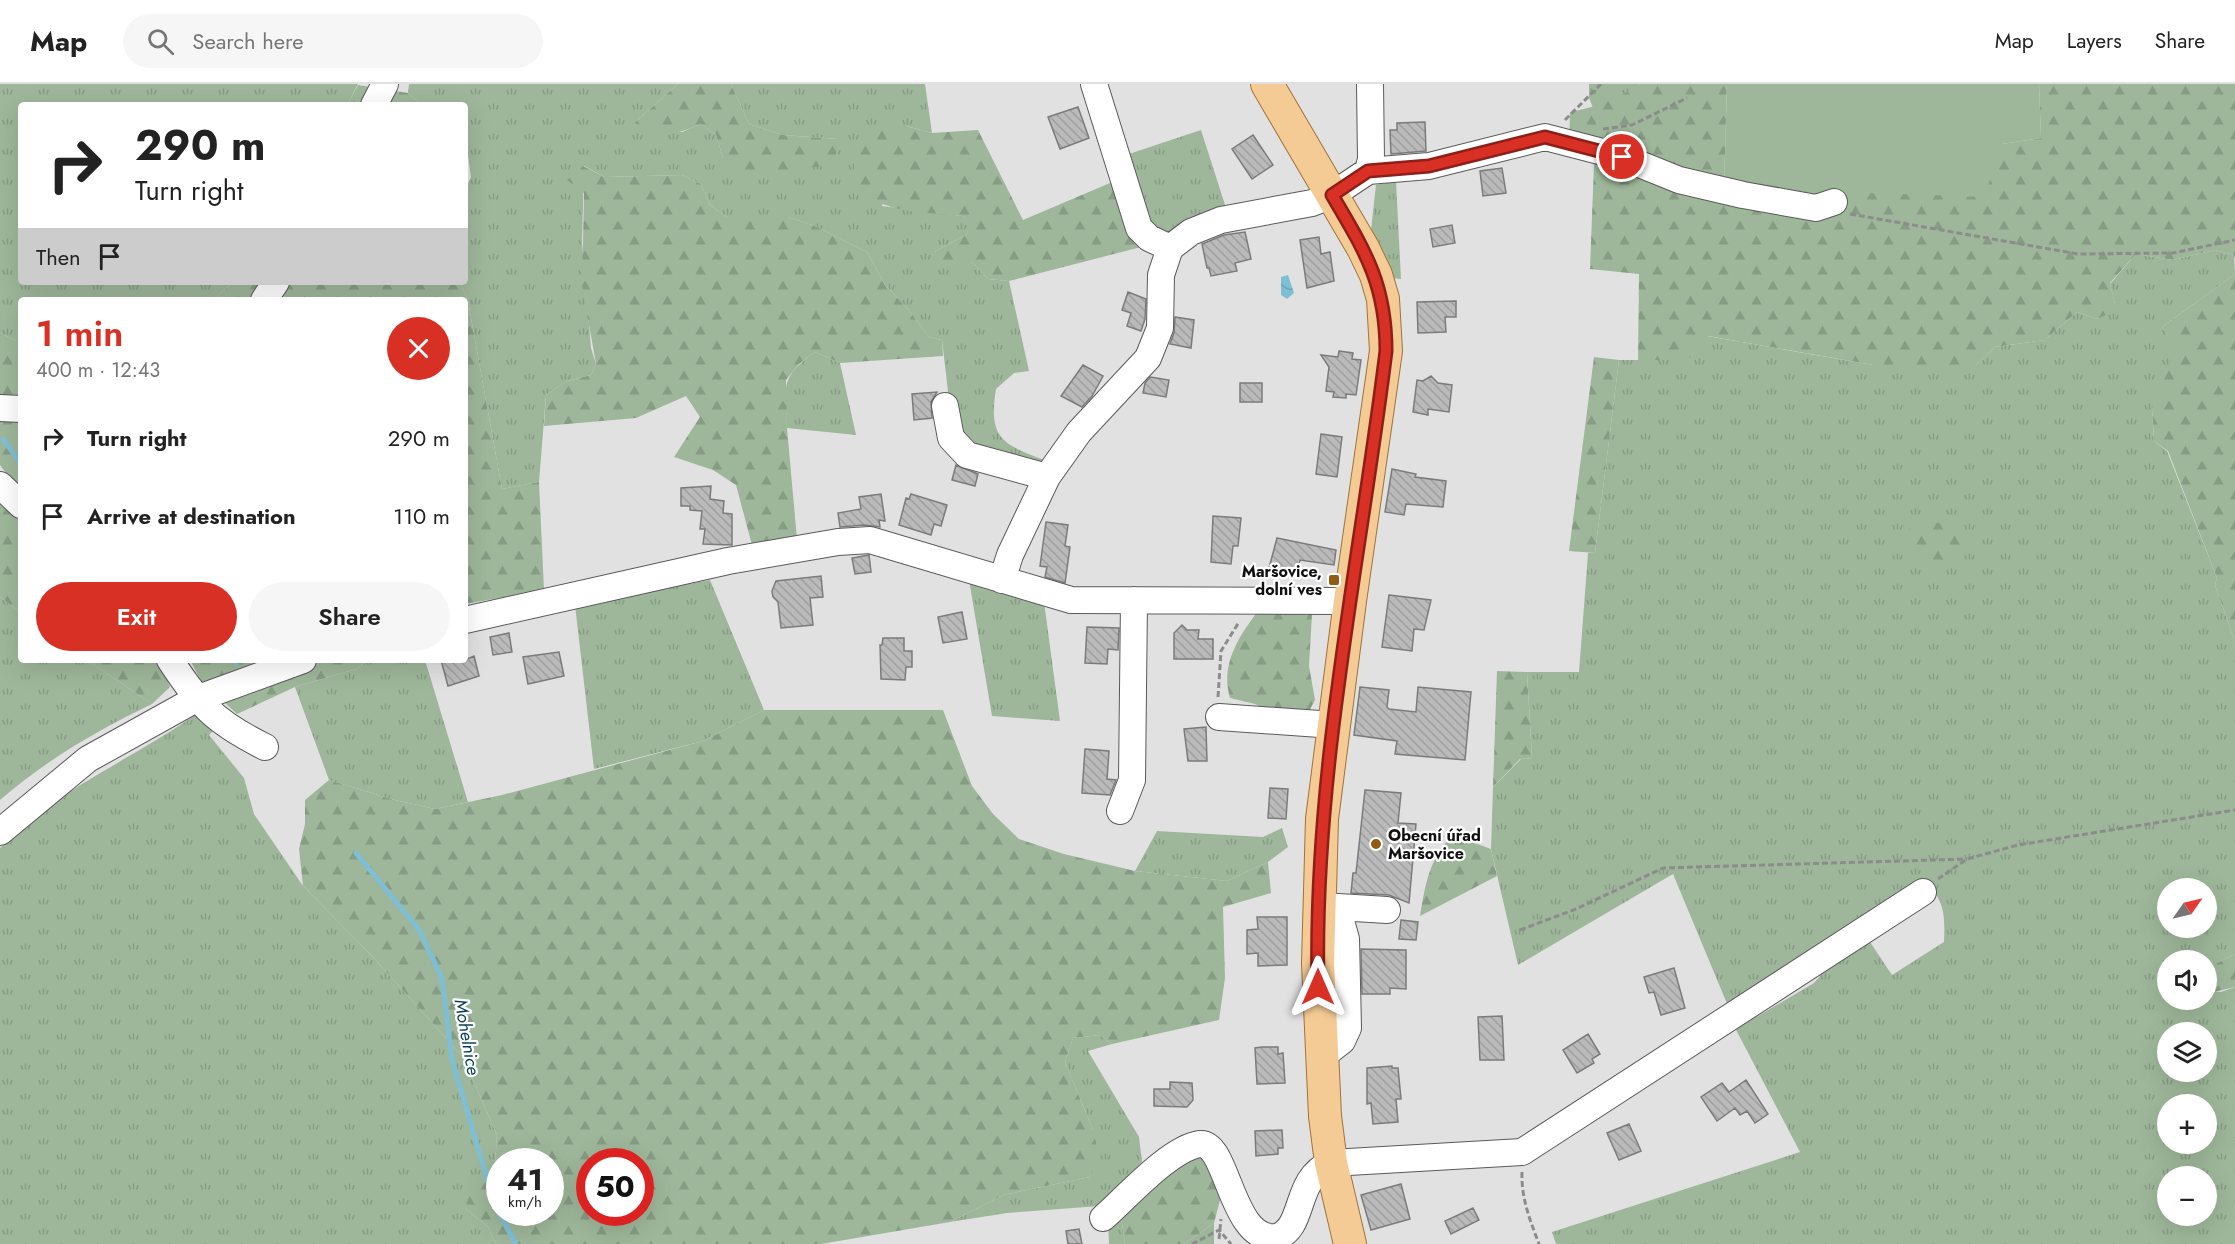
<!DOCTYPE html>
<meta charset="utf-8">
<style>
body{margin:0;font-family:Jost,sans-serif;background:#f6f6f6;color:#222;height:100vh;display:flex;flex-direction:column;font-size:22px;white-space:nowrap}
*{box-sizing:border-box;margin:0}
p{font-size:20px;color:#767676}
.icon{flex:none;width:33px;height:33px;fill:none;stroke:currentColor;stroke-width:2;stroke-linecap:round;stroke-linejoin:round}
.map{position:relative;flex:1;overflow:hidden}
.drawer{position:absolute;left:18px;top:213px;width:450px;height:366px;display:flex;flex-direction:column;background:#fff;border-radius:6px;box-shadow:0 6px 24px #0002}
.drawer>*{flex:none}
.hud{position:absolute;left:18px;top:18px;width:450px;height:183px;border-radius:6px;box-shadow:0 6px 24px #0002;background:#fff;color:#222;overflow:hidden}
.needle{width:39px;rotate:56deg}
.controls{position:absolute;left:2157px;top:794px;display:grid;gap:12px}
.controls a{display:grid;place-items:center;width:60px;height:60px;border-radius:50%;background:#fff;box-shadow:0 6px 24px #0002;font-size:30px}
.speed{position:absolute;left:486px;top:1064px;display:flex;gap:12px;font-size:30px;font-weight:700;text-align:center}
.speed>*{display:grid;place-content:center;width:78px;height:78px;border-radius:50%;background:#fff;box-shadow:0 6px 24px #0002;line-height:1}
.speed small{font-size:15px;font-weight:400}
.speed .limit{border:9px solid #d22;background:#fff;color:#111}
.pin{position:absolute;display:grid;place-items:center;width:51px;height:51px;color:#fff;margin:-26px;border:3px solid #fff;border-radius:50%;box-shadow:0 2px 6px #0007}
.me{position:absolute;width:66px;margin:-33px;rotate:0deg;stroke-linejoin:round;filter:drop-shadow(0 0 4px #0008)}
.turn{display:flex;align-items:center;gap:21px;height:126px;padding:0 18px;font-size:27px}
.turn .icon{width:78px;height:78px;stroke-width:2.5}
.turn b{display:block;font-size:42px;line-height:51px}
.then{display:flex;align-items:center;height:57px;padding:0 18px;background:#0003;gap:12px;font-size:22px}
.round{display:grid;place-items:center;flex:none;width:63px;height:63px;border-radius:32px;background:#f6f6f6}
.summary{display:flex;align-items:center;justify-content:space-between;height:102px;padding:0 18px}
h1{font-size:36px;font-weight:600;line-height:45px;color:#d93025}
.cta{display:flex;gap:12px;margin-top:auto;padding:12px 18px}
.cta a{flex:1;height:69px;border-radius:36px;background:#d93025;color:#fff;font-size:24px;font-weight:600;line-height:69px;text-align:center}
.cta a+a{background:#f6f6f6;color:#222}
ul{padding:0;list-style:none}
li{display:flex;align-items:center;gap:18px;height:78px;padding:0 18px}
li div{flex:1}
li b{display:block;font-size:22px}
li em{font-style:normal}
header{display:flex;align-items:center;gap:36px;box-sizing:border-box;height:84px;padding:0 30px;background:#fff;border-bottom:2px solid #e0e0e0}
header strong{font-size:28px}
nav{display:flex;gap:33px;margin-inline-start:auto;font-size:21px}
.search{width:420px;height:54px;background:#f6f6f6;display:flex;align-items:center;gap:15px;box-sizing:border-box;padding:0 21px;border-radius:33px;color:#767676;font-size:22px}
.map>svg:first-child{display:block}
.grass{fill:url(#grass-tufts);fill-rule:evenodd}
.forest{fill:url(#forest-firs);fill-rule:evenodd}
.park{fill:#9eb79a}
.water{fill:url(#water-waves)}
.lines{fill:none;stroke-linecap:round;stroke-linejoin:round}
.stream{stroke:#7fbfd6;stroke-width:5}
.building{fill:url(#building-back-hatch);stroke:#7c7b7c;stroke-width:1.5}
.minor-casing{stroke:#5a5a5b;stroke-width:28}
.major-casing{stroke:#a07339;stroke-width:34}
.path{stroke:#8c8c8d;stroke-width:3;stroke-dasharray:6 3;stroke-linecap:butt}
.minor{stroke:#fff;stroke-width:26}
.major{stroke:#f5cb95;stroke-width:32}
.route-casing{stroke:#8d1f18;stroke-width:15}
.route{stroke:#d93025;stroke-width:10}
.poi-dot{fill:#935c15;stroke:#fff;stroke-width:2}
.labels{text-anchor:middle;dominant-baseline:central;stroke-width:4.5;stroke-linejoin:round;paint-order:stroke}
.poi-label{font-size:16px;font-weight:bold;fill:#101011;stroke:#fff;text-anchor:end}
.water-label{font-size:18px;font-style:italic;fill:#033f4f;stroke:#fff}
</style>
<header>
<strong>Map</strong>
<div class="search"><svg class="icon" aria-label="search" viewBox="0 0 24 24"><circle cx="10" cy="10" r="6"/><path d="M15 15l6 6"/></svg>Search here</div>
<nav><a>Map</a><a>Layers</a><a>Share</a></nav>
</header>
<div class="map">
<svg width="2235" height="1160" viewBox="0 0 2235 1160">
<defs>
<pattern id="grass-tufts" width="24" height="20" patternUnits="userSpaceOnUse" patternTransform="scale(1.5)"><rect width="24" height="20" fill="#9eb79a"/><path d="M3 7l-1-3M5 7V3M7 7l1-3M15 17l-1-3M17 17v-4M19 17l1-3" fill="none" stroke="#879c84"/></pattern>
<pattern id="forest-firs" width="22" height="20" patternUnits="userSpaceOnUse" patternTransform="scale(1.5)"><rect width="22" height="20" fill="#9eb79a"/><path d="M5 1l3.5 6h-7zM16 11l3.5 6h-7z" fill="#879c84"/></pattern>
<pattern id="water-waves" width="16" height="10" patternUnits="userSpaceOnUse" patternTransform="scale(1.5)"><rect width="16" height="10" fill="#7fbfd6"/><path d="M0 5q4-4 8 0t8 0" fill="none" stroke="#6da3b7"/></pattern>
<pattern id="building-back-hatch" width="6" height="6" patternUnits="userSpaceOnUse" patternTransform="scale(1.5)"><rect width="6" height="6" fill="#bbbaba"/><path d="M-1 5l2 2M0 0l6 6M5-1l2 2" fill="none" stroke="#a09f9f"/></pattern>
</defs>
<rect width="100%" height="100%" fill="#e1e1e2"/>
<path class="grass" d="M0,0H358L347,21H21V198H234L212,216H21V259L0,249Z
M409,0H678L634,39L682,48L701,40L716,51L723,74L838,55L783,51L749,40L731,0H925L932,49L906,42L882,122L963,132L970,142L967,150L934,168L973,179L988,195L1009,197L1029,287L1014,289L996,305C988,355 1002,360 1047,377L1041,385L976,368L952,342L942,256L929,253L909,226L885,201L867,168L815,142L788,133H727L710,121L701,100L682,91L605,93L584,82L582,159L591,264L596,280L591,291L567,297L546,311L539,398L502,405L468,217L460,198H465V105L471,93L465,51V21H422L408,9Z
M1589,0H1640L1623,12L1593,24L1589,14Z
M1201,46L1227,127L1170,152L1152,148L1126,71Z
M1396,97L1401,195L1390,194L1371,146L1376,101Z
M2215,166L2234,171L2235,190L2162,243L2177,265L2152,326L2154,357L2167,367L2217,494L2215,501L2235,558V870L2207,884L2206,876H2168V915H2206L2207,907L2221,908L2235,903V1160H1556L1552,1148L1800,1068L1734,942L1758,932L1814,899L1831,879L1868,855L1892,891L1944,858C1945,830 1945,818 1925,797L1728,922L1673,790L1518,881L1491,765L1493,703L1521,675L1532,674L1527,588H1579L1588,469H1595L1619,276H1688L1707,252L1873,281H1976L1995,263L2045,256L2077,228L2097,235L2115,220L2110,200L2136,170L2173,176ZM2168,804H2206V843H2168ZM2168,948H2206V987H2168ZM2168,1020H2206V1059H2168ZM2168,1092H2206V1131H2168Z
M815,268L840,279L856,351L787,344C786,302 778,295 815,268Z
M710,496L764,626L703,657L594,685L575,521Z
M969,496L1044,518L1060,637L992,632Z
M0,513L21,529V576H87L152,620C98,646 46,676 0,716Z
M369,576H425L468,718L435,725L395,716L329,696L295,603L356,585Z
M198,629L215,645L209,651L244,694L254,730L303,802L372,872L463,973L497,1051L495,1082L465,1124L488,1143L496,1160H0V764C57,705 133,675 198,629Z
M1282,744L1288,763L1268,778L1227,797L1135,787L1157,747L1263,753Z
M1100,951L1112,960L1088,967L1139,1053L1142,1078L1100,1122L1007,1129L950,1138L1003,1111L1090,1093L1093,1046L1065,978L1073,954Z
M1121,1132L1125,1160H1109L1108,1138Z
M1214,1139V1160H1184Z"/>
<path class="forest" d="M678,0H731L749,40L783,51L838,55L835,74L825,82L750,90L723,74L716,51L701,40C671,53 664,51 634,39Z
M1640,0H1727L1724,104L2041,54L2039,0H2235V175L2234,171L2215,166L2173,176L2136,170L2110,199L2115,220L2106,231L2097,235L2077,228L2045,256L1995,263L1976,281H1873L1708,252L1688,276H1638L1639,190L1590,185L1594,80L1569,65L1570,28C1596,23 1618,15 1640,0Z
M358,1L408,9L422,21H347Z
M906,42L932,49L978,46L1023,136L1117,96L1145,162L1009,197L988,195L973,179L957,176L934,178V168L967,150L969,142L963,132C925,127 852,132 854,78C854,69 859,59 861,51Z
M583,82L605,93L682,91L701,100L710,121L727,133H788L815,142L867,168L885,201L909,226L929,253L942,256L943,272L840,279L815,268L799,280L786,296L787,344L797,455L752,461L736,401L713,386L674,373L700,333L686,312L636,334L544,342L546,311L567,297L591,291L596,280L582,202L584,109L567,96Z
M2235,190V558L2215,501L2217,494L2168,367L2154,357L2152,325L2176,265L2162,243Z
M234,198H460L468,217L502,405L539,398L544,506L465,520V216H212Z
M0,249L21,259V409L0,381Z
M1594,273L1619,276L1595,469L1569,467Z
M0,413L21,431V529L0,513Z
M1956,436L1961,467C1947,482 1928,481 1911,473L1905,458L1910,443Z
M1295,522L1312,530L1309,582L1315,616L1306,633L1272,629L1255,620L1230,614C1220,581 1239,552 1258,527Z
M87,576H159L170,603L152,620Z
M190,576H369L356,585L295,603L237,630L201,597Z
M1497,587L1527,588L1532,674L1520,675L1493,703Z
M764,626H943L972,702L993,730L1019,755L1064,770L1135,787L1227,797L1268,778L1271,809L1223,823L1225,894L1219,936L1112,960L1100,951L1073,954L1065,978L1093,1046L1099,1071L1090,1093L1003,1111L950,1138L821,1160H496L488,1143L465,1124L469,1113L495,1082L497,1051L463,973L372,872L303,802L299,765L305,740V716L329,696L395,716L435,725L502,711L703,657ZM500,1077H550V1128H500ZM590,1077H640V1128H590Z
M1464,755L1491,765L1497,792L1420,832C1425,803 1428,780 1447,757Z
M2235,870V903L2209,909L2207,884Z
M1205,1069L1223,1105L1214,1139L1184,1160H1125L1121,1132L1176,1081Z"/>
<path class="park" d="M1727,0H2039L2041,54L2002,60L1984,113L1724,104Z"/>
<path class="water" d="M1288,191L1294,209L1287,215L1281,211V193Z"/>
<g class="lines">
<path class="stream" d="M3,355L21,380
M234,576L236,580
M356,769L420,847L442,895L452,976L495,1121L516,1160"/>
</g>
<path class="building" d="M1078,23L1089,54L1060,65L1048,33Z
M1425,38L1426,67L1391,70L1390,46H1397V39Z
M1253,51L1273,81L1252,95L1232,65Z
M1502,84L1506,109L1483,112L1480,87Z
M1452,141L1455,159L1433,163L1430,145Z
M1245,148L1251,175L1235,179L1237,187L1211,192L1209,184H1207L1202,160L1224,151Z
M1319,153L1321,170L1330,168L1334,197L1307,204L1300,156Z
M1128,208L1146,215L1145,235L1141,247L1127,242L1131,229L1122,226Z
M1456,217V233H1445L1446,248L1418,249L1417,218Z
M1175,233L1194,236L1191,264L1170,260L1174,249Z
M1339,267L1353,269L1352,275L1361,276L1356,311L1346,310V314L1333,313L1334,308L1326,307L1329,283L1321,271L1338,273Z
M1083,281L1103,292L1092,312L1082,323L1061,312Z
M1431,292L1438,299L1452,301L1449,328L1428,325V331L1413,328L1417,296L1423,297Z
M1150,293L1169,296L1166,313L1143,309L1145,299Z
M1240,299H1262V318H1240Z
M937,308L931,318L932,334L914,336L912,310Z
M1321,350L1342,353L1337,393L1316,390Z
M956,381L978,390L975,402L952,396Z
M1392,385L1416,390L1415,393L1446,397L1443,423L1406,420L1404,431L1385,428Z
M711,402L710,415L724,417L723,429L732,430V461L703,460L705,445H700L702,427L690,426V422H681V404Z
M881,410L885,437L879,436L880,443L864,441L840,443L838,429L861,425L859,413Z
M911,410L947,421L941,442L934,440L931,451L899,441L906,414L909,415Z
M1213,432L1241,434L1238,462H1233L1231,480L1211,478Z
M1046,438L1068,441L1065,462L1070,463L1065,499L1045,493L1047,483L1040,482Z
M1277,454L1336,466L1334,481L1300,476L1296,491L1269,484Z
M869,471L871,488L855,490L852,474Z
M821,492L823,513L810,514L813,541L781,544L778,518L773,513L772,507L776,497Z
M1389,511L1431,516L1424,546L1414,545L1412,567L1382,563Z
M962,528L967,555L943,559L938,533Z
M1182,541L1187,546H1199L1198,555H1213V575H1174V549Z
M1087,543L1119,544L1118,566L1108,565L1107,580L1085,579Z
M509,549L512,568L493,571L490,553Z
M883,554H904V567H912V583H906L905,596L881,595L880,561H882Z
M559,568L564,592L528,600L523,573Z
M474,572L479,592L448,602L441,576H465Z
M1360,603L1389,606L1387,623L1389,625L1416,628L1418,603L1471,608L1465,676L1395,670L1397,657L1354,651Z
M1206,643L1207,677H1188L1184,645Z
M1085,665L1109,667L1107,695L1116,696L1110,711L1082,709Z
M1270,704L1288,705L1286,735L1268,734Z
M1365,706L1401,709L1398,739L1416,740L1409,819L1389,811L1351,809L1353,789H1356Z
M1257,833H1287V881L1258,882V869L1247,870V846L1258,845Z
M1401,836L1418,838L1416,856L1399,855Z
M1361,865L1406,866V905L1390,904V910H1362Z
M1674,884L1685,924L1661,931L1654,908L1649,909L1644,893Z
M1502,932L1504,976H1480L1478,933Z
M1588,950L1600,970L1592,975L1594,979L1577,989L1563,966Z
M1262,963H1278V970L1283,969L1285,999L1257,1000L1255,964Z
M1392,982V984H1398L1401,1015H1396L1398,1038L1373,1040L1371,1019L1367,1020V984Z
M1746,996L1768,1030L1755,1039L1747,1027L1740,1031L1735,1024L1717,1037L1701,1013L1722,999L1729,1008Z
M1170,998L1192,999L1193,1016L1187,1023L1154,1022V1005H1170Z
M1629,1040L1641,1067L1619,1076L1607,1049Z
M1282,1046L1283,1064H1278V1070L1256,1072L1255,1047Z
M1401,1100L1410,1135L1371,1146L1361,1111Z
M1473,1124L1479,1136L1451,1150L1445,1137Z
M1079,1145L1082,1160H1068L1066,1147Z"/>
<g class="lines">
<g class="minor-casing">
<path id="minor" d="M1094,0L1139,144L1149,154L1170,164
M374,21L385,0
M1368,87L1371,75L1370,0
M264,216L276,198
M945,322L951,354L967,371L1047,393
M0,324L21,325
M0,401L21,421
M1002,496L1010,471L1047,393L1079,348L1148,274L1160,244L1161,191L1170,164L1191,148L1221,136L1312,119L1332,111L1368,87L1429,82L1545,53L1622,73L1679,96L1743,111L1816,124L1834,118
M465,536L728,477L838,458L870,456L1071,516L1350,517
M170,576C200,622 215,638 265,663
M1219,633L1334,641
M1120,727L1132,696L1134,516
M0,748L88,675L196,615L303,576
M1322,822L1387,826
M1320,974L1342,957L1348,944L1346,855L1337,823
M1103,1134C1126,1114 1170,1064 1200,1060C1228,1057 1231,1160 1277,1153C1306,1143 1293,1095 1331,1079L1522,1068L1923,808"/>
</g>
<g class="major-casing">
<path id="major" d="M1267,0L1363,164L1376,191L1383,215L1386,267L1350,517L1322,735L1318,879L1325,1032L1331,1079L1350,1160"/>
</g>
<path class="path" d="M1565,36L1601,0
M1603,45L1632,41L1687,14
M1850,130L2078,170L2173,169L2235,156
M1218,613L1221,567L1239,538
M1938,795L1967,775L2018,761L2235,726
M1520,846L1576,825L1663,784L1967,775
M1522,1088C1521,1114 1530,1136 1539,1160
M1219,1155L1221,1135
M1192,1160L1219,1146L1231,1160"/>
<use href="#minor" class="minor"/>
<use href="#major" class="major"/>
</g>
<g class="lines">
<g class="route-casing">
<path id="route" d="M1318,903C1313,689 1360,479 1386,267C1386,200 1365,167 1332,111L1368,87L1429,82L1545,53L1622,73"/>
</g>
<use href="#route" class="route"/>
</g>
<g class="poi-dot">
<rect x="1328" y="490" width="12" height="12" rx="3"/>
<circle cx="1376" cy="760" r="6"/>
</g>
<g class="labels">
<g class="poi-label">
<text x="1322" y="487">Maršovice,<tspan x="1322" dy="18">dolní ves</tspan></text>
<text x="1388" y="751" text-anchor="start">Obecní úřad<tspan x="1388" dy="18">Maršovice</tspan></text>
</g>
<g class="water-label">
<text transform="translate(467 953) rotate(80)">Mohelnice</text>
</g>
</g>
</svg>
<div class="controls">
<a><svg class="needle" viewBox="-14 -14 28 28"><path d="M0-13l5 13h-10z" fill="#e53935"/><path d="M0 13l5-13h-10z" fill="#767676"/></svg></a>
<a><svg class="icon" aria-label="sound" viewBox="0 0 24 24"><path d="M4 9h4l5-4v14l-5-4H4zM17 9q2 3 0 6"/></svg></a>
<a><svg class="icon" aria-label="layers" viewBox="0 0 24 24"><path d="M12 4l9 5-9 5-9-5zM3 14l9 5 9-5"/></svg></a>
<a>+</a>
<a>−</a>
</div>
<div class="speed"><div>41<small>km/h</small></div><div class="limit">50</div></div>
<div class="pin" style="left:1622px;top:73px;background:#d93025"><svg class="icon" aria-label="arrive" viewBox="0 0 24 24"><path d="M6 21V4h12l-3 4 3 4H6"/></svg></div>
<svg class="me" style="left:1318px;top:903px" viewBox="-20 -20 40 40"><path d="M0-17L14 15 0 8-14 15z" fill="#d93025" stroke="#fff" stroke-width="4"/></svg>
<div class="hud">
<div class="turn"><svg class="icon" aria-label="right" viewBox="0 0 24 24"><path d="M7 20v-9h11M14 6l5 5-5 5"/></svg><div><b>290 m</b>Turn right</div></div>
<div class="then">Then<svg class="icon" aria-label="arrive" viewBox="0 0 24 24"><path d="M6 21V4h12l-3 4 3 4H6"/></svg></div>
</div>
<section class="drawer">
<div class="summary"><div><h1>1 min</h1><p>400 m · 12:43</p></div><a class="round" style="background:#d93025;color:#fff"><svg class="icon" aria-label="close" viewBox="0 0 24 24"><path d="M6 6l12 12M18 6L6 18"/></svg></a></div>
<ul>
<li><svg class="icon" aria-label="right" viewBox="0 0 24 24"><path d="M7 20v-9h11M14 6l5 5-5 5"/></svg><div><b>Turn right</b></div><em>290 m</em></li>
<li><svg class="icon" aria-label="arrive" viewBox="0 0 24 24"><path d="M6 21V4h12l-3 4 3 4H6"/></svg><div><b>Arrive at destination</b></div><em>110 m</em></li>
</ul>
<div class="cta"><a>Exit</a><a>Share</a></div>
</section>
</div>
